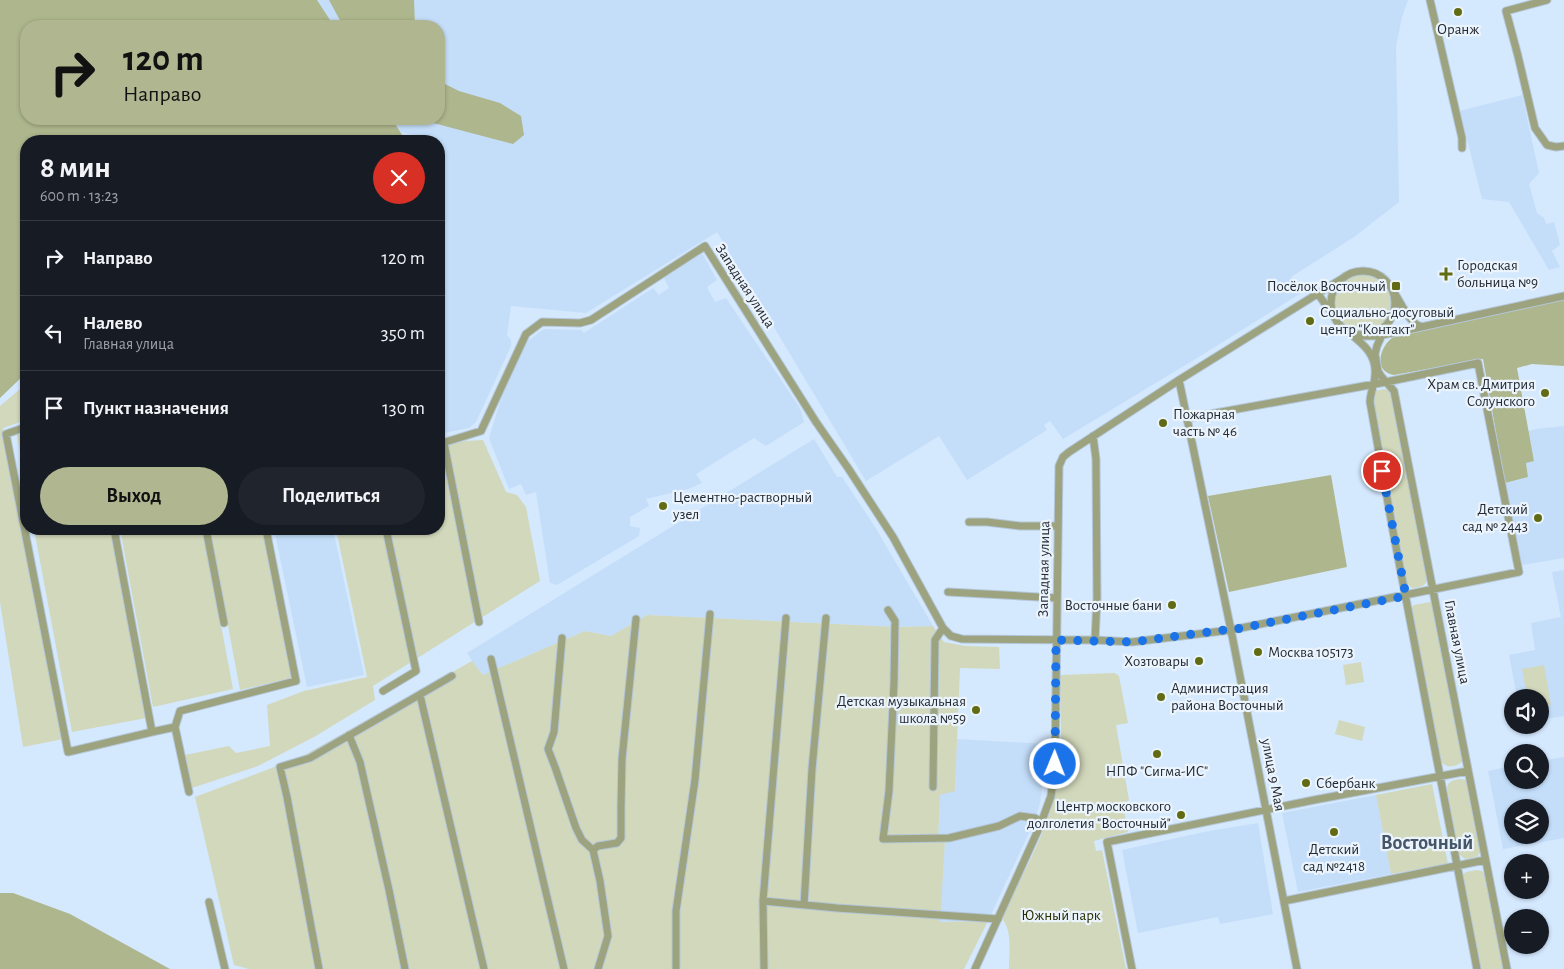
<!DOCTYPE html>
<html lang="ru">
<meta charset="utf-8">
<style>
body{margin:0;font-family:"Alegreya Sans",sans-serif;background:#20242c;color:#f1f3f6;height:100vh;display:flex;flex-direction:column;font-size:19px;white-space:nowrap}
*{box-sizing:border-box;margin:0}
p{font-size:16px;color:#9ea1a6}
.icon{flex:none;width:28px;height:28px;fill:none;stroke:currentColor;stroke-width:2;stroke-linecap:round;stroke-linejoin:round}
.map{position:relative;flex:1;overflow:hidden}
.drawer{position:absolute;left:20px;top:135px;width:425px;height:400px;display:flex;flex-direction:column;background:#171b24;border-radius:20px;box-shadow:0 1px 4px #0004}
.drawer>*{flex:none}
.guide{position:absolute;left:20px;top:20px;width:425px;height:105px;border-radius:20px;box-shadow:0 1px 4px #0004;background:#b0b690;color:#111;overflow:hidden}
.fabs{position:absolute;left:1504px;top:689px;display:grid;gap:10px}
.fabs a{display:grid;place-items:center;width:45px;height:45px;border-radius:50%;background:#171b24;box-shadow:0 1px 4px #0004;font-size:25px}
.pin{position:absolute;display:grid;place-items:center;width:42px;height:42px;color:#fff;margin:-21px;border:2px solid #fff;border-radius:50%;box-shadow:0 1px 5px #0007}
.me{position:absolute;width:55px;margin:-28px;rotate:1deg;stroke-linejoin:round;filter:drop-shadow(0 0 4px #0008)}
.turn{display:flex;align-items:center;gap:18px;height:105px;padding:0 20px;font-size:22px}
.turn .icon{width:65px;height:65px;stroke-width:2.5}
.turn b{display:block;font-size:35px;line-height:42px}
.round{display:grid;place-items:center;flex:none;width:52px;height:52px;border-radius:26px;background:#20242c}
.headline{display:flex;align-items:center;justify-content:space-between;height:85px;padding:0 20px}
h1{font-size:30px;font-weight:700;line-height:38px}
.primary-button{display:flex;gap:10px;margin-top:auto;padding:10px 20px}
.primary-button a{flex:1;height:58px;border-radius:30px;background:#b0b690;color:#111;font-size:20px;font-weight:700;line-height:58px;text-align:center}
.primary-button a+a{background:#20242c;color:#f1f3f6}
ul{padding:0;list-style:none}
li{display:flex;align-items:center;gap:15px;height:75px;padding:0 20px;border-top:1px solid #363941}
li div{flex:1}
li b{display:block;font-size:19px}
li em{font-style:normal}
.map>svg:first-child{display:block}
.built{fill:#c4defa;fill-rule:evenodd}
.green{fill:#d2d8bb}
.forest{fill:#aeb68d}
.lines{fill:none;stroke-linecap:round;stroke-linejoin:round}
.minor-casing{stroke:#b4c6d9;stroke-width:9}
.minor{stroke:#9ca37e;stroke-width:7}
.route{stroke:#1a73e8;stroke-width:9;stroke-dasharray:0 16.2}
.poi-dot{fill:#616b13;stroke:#ebf4fd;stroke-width:2}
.labels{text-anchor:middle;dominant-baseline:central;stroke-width:4.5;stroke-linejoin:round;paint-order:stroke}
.poi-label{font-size:15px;fill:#232a33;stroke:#ebf4fd;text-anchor:start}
.street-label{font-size:15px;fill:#232a33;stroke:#ebf4fd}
.park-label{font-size:15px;fill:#292e00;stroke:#ebf4fd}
.district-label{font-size:20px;font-weight:bold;fill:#455669;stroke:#ebf4fd}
</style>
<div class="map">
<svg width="1564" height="969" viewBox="0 0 1564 969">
<rect width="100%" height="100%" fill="#d4e8fe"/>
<path class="built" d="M317,0H1408L1402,17L1396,46L1399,202L1354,237L1291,277L1301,293L1202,355L1063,439L1050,421L1044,425L1047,430L967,480L939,436L866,481L717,232L586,313L511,306L507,335L511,340V346L476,422L469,428L439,434V141H426L425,137L400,132L392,119H439V26H334Z
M1522,95L1539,173L1529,184L1537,213L1544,218L1546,224L1554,222L1560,245L1552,251L1560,267L1549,270L1509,202L1482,199L1460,111Z
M702,253L717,280L707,287L715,302L726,298L800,408L804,422L766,446L754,438L696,474L702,483L688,489L646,499L649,506L630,517V526L640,528L639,536L557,585L550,583L536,492L526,495L521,484L509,489L489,438L501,399L521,352L529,340L544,329L581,330L584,333L653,288L659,295L669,288L664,278Z
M1564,426V558L1522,565L1505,483L1528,477L1526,463L1534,460L1528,431L1536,429Z
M814,439L837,477H842L875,527L933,626L898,627L647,615L611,636L585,631L483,675L472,661L467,653Z
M274,529H333L364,675L307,687Z
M1564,570V716L1540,720V698L1517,697L1509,655L1535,650L1531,623L1561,617L1552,572Z
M957,739L1047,744L1040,803L1035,820L988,921L939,922L945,842H938L940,795L955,790Z
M1564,757V838L1503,849L1488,771L1512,766V780H1540V761ZM1512,808H1540V835H1512Z
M1376,795L1391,874L1298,892L1282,813Z
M1258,823L1273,914L1220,924L1218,917L1138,933L1122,850L1204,832Z"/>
<path class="green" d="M1334 304a29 29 0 1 1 58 0a29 29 0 1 1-58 0Z
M26,384V420L3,428L63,739L23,747L0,602V406Z
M1384,389L1389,390L1391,393L1427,580C1425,587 1419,587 1412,588L1407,584L1371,397L1375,391Z
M26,432V487L17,435Z
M483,440L506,492L517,495L526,507L540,581L373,686L375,700L314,737L258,766L192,788L185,755L229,746L236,753L270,746L267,705L304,691L367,677L336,529H439V447L465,441Z
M34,529H110L146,718L72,732Z
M120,529H203L233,689L153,707Z
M210,529H262L292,678L240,690Z
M1430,602L1432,604L1463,758L1462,762C1455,767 1446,769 1441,761L1411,608L1414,605Z
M647,615L898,627L933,626L944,642L965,646L999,647L1000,669L960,668L955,791L940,795L938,842L945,841L940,922L988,921L964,969H249L234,965L195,797L301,757L472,661L483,675L585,631L611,636Z
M1361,662L1364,682L1346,685L1343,665Z
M1544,665L1551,705L1540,707V698L1527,697L1522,669Z
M1115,673L1119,676L1128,723L1116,725L1129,800L1123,804L1128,832L1094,841L1096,851L1102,850L1126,969H1009C1009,951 1013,931 1001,917C1020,879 1042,842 1053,801C1065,761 1060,716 1060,675Z
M1339,720L1365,727L1362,741L1335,734Z
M1461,779L1465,780L1469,784L1482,850L1477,857L1465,859L1459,854L1447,788C1449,780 1454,780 1461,779Z
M1432,784L1448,864L1391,874L1376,795Z
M1477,870L1482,871L1485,875L1503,969H1479L1462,875L1466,872Z"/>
<path class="forest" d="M0,0H317L334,26H26V119H392L404,138L414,141H26V373L0,398Z
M329,0H414L415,26H343Z
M439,81L459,91L500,103L521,116L524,135L513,144L418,119H439Z
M1564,299V366L1532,364L1517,368L1534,461L1526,463L1528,477L1505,483L1483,359L1394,375C1372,372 1380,344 1395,336Z
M1331,475L1347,567L1229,592L1208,496Z
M0,893H13L70,914L170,969H0Z"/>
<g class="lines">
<g class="minor-casing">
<path id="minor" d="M1430,0L1462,138V148
M1547,0L1506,11L1518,56L1535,128L1547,145L1556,147L1564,146
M1331 303a32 32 0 1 1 64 0a32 32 0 1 1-64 0Z
M1318,294L1331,312
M1395,294C1401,303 1410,324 1420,326
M1386,326L1377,346L1375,354L1378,371L1381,376L1394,391L1507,969
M1347,331C1362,343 1377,354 1375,375C1375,384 1370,393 1370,402L1393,531L1477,969
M1364,336H1376L1398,332L1564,296
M1179,380L1231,630L1297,969
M26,427L6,434L68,752L152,732
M1093,436L1096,459L1097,598L1095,640
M444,443L479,622
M439,444L481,431L526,334L542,322L580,323L591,320L705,246L816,422L848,468L893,537L943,628L951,636L962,639L1095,640L1132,642L1231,630L1519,572L1478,363L1386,382L1188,418
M969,522H987L1020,526H1058
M114,529L152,732L175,727L189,792
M206,529L224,623
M948,592L1057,598
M888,610L895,621L894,683L889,791L883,839L949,838L999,826L1020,816L1035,818L1042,822
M562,638L554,732L548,749L555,767L576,828L582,840L593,850
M491,659L564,969
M383,691L416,671L386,529
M420,695L484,969
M175,727L180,711L296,681L266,529
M349,735L360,762L389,890L405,969
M933,787L935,640L943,628
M763,901L837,908L998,919
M1284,901L1485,860
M209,902L225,969
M804,905L812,769L826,618
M319,969L287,797L280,767L310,758L452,676
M598,969L608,936L600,881L593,850L598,846L617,843L621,838V808L622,759L636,619
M676,969V911L695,780L710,614
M764,969L763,901L786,618
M975,969L1040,826L1051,796L1055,764L1059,466L1063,457L1069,452L1179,380L1343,278
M1132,969L1107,842L1314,800L1468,771"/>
</g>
<use href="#minor" class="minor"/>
</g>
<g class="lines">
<path class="route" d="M1055,764L1056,640L1132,642L1224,630H1231L1406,596L1382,471"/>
</g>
<g class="poi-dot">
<circle cx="1458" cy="12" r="5"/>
<path d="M1443.5 266.5h5v5h5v5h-5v5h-5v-5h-5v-5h5z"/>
<rect x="1391" y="281" width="10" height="10" rx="2.5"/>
<circle cx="1310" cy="321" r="5"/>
<circle cx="1545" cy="393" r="5"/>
<circle cx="1163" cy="423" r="5"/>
<circle cx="663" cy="506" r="5"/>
<circle cx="1538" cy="518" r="5"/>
<circle cx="1172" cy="605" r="5"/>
<circle cx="1258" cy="652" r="5"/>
<circle cx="1199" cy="661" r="5"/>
<circle cx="1161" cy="697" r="5"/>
<circle cx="976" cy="710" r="5"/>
<circle cx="1157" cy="754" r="5"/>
<circle cx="1306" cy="783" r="5"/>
<circle cx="1181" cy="815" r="5"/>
<circle cx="1334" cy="832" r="5"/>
</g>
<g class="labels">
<g class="poi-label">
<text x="1458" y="29" text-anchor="middle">Оранж</text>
<text x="1457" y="265">Городская<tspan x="1457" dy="17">больница №9</tspan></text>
<text x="1386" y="286" text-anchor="end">Посёлок Восточный</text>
<text x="1320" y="312">Социально-досуговый<tspan x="1320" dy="17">центр "Контакт"</tspan></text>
<text x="1535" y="384" text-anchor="end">Храм св. Дмитрия<tspan x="1535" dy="17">Солунского</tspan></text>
<text x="1173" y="414">Пожарная<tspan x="1173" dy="17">часть № 46</tspan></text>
<text x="673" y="497">Цементно-растворный<tspan x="673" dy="17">узел</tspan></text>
<text x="1528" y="509" text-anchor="end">Детский<tspan x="1528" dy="17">сад № 2443</tspan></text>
<text x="1162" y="605" text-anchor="end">Восточные бани</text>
<text x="1268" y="652">Москва 105173</text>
<text x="1189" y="661" text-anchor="end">Хозтовары</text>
<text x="1171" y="688">Администрация<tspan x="1171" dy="17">района Восточный</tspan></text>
<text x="966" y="701" text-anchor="end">Детская музыкальная<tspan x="966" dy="17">школа №59</tspan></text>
<text x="1157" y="771" text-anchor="middle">НПФ "Сигма-ИС"</text>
<text x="1316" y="783">Сбербанк</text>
<text x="1171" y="806" text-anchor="end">Центр московского<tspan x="1171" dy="17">долголетия "Восточный"</tspan></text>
<text x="1334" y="849" text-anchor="middle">Детский<tspan x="1334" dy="17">сад №2418</tspan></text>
</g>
<g class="street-label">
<text transform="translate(745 286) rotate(57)">Западная улица</text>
<text transform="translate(1044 569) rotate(-89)">Западная улица</text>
<text transform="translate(1457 642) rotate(79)">Главная улица</text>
<text transform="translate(1273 775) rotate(79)">улица 9 Мая</text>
</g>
<g class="park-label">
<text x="1061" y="915">Южный парк</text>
</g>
<g class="district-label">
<text x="1427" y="843">Восточный</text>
</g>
</g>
</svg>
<div class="fabs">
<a><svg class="icon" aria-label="sound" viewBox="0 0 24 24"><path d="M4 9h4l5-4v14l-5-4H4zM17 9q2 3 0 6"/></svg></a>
<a><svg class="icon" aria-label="search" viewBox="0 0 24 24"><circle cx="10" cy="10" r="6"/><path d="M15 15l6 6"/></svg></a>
<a><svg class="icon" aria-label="layers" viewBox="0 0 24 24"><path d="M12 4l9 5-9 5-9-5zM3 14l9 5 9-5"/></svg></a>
<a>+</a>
<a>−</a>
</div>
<div class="pin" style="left:1382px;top:471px;background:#d93025"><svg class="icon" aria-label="arrive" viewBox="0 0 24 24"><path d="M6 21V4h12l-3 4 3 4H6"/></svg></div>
<svg class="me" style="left:1055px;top:764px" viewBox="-20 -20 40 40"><circle r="17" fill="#1a73e8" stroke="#fff" stroke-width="3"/><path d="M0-11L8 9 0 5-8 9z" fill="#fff"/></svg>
<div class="guide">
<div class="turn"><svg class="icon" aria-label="right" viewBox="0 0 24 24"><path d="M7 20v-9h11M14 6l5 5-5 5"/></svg><div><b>120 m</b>Направо</div></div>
</div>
<section class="drawer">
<div class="headline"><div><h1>8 мин</h1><p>600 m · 13:23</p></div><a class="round" style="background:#d93025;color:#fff"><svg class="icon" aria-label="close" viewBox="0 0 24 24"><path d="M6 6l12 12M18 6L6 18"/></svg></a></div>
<ul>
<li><svg class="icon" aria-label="right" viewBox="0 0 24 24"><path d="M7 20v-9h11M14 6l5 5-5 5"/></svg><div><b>Направо</b></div><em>120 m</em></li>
<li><svg class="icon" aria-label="left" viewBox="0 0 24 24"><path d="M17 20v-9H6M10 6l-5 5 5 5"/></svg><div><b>Налево</b><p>Главная улица</p></div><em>350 m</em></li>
<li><svg class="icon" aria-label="arrive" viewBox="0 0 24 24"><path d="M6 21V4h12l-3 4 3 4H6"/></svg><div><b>Пункт назначения</b></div><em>130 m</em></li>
</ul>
<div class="primary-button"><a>Выход</a><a>Поделиться</a></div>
</section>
</div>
